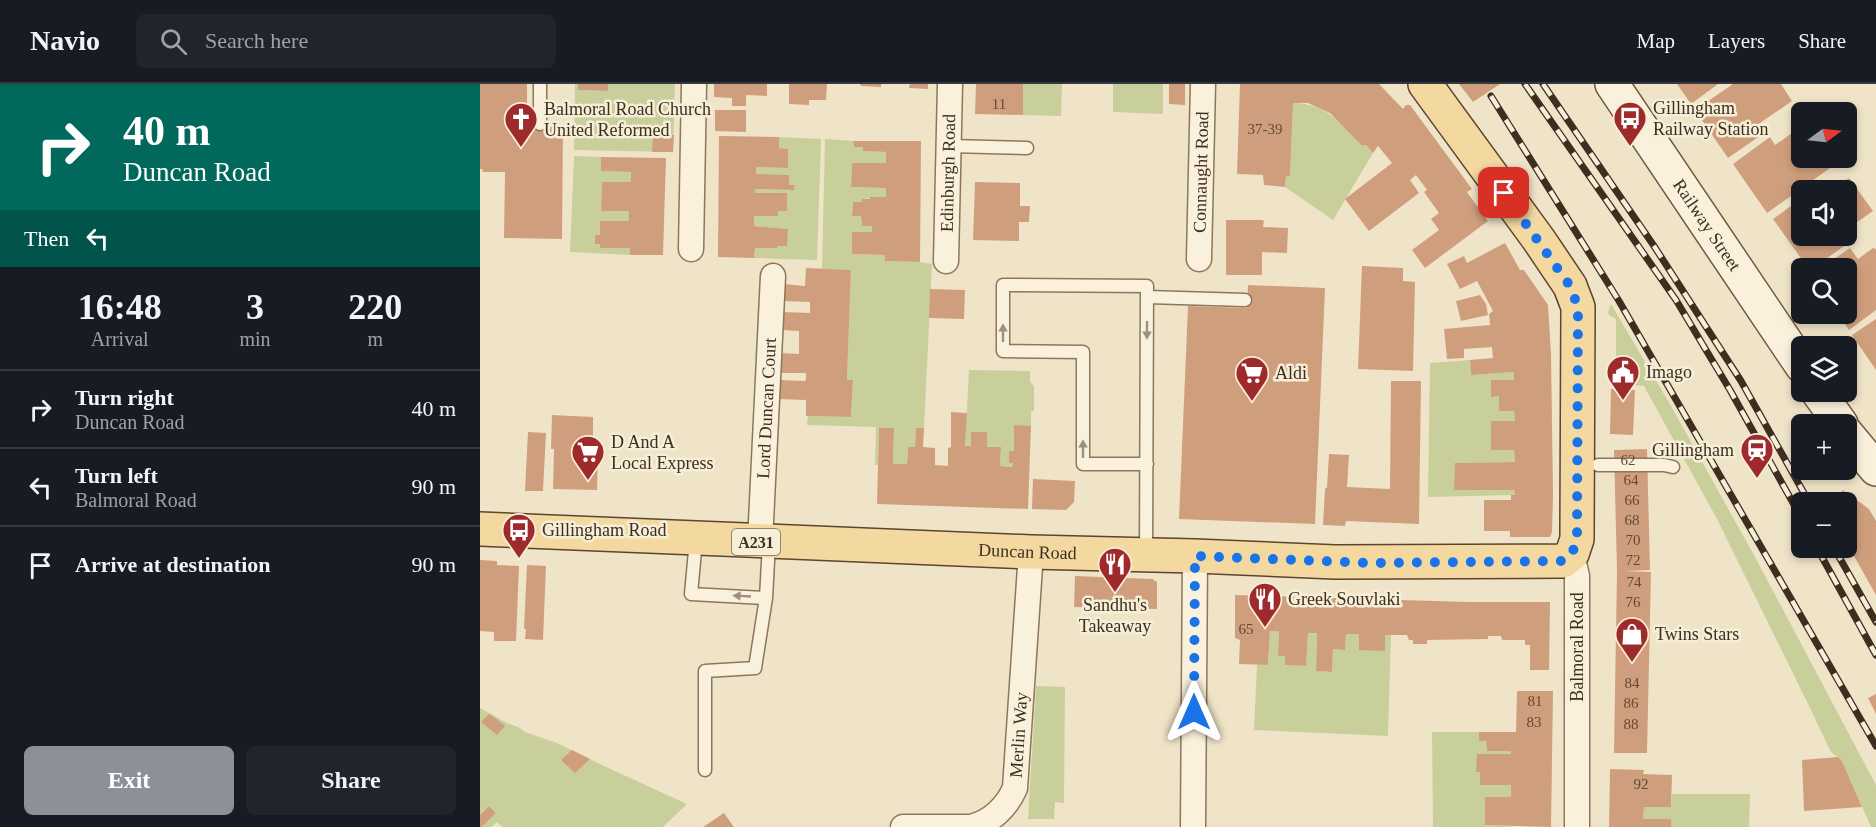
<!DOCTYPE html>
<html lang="en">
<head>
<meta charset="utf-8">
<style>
	:root { --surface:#171b24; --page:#20242c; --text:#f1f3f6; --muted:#9ea1a6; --line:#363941; --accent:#8c9099 }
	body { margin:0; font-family:"Times New Roman",serif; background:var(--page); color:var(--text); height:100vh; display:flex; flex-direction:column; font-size:22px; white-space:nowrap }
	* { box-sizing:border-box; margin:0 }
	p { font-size:20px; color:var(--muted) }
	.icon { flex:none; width:33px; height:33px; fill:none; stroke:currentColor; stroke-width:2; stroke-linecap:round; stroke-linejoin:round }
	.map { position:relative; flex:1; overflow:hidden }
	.details { display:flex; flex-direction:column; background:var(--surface); width:480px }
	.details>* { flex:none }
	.hud { background:#00695c; color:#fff; overflow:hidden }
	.needle { width:39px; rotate:75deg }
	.controls { position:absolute; left:1311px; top:18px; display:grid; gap:12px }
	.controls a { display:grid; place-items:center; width:66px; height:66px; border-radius:9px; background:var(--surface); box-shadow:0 3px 9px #0003; font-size:30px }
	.pin { position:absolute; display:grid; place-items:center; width:51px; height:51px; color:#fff; margin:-26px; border-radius:12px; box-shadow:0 3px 9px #0006 }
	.me { position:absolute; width:66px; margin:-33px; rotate:0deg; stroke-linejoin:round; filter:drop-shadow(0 0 4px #0008) }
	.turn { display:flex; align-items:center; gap:21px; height:126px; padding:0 24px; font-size:27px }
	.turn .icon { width:78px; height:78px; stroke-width:2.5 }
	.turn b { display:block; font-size:42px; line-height:51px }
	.then { display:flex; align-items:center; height:57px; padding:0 24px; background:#0003; gap:12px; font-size:22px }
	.eta { display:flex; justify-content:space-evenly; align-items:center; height:102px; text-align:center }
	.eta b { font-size:36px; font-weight:800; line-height:42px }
	.button { display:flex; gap:12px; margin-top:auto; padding:12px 24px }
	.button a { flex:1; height:69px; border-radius:9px; background:var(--accent); color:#fff; font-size:24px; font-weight:800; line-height:69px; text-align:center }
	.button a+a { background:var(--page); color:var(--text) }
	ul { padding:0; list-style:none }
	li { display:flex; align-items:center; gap:18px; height:78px; padding:0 24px; border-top:2px solid var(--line) }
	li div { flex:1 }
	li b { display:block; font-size:22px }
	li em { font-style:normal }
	header { display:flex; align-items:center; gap:36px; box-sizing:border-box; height:84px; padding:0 30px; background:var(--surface); border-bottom:2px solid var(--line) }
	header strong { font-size:28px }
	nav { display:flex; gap:33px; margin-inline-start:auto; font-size:21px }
	.search { width:420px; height:54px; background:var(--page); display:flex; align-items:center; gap:15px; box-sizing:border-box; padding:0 21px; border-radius:9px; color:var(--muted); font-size:22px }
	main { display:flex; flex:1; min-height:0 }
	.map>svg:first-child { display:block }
	.green { fill:#c9cf9b }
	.building { fill:#cf9f7d }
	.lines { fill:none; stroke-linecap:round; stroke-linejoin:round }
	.lane-casing { stroke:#8d765c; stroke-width:15 }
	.street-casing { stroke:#8d765c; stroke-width:27 }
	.secondary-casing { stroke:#6f573f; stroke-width:36 }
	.primary-casing { stroke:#5b4430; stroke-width:36 }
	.lane { stroke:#faf1dc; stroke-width:12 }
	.street { stroke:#faf1dc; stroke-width:24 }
	.secondary { stroke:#faf1dc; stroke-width:33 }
	.primary { stroke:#f3d9a0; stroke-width:33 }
	.rail-casing { stroke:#3d2e20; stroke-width:7 }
	.rail { stroke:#f7eed8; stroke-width:4.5; stroke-dasharray:14; stroke-linecap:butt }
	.oneway { fill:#9c907e }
	.route { stroke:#1a73e8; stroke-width:10; stroke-dasharray:0 18 }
	.labels { text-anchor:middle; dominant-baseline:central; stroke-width:5; stroke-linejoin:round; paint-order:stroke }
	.number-label { font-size:15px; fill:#624a37 }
	.shield { fill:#f7eed8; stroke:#756857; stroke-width:1.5 }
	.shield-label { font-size:16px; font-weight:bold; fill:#3d2e20 }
	.poi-label { font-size:18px; fill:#3d2e20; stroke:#f7eed8; text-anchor:start }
	.street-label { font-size:18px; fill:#3d2e20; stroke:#f7eed8 }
</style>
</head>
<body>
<header>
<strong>Navio</strong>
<div class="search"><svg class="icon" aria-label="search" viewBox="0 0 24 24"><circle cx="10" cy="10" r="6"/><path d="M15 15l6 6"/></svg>Search here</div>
<nav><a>Map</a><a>Layers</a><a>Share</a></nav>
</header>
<main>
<section class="details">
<div class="hud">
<div class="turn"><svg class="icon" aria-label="right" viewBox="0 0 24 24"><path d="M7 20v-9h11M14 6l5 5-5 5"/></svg><div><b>40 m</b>Duncan Road</div></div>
<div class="then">Then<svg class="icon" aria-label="left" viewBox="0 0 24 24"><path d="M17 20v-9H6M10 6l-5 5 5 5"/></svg></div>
</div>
<div class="eta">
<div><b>16:48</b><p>Arrival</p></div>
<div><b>3</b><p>min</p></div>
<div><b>220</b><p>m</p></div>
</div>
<ul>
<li><svg class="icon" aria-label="right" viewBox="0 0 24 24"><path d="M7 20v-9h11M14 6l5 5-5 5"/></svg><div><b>Turn right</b><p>Duncan Road</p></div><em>40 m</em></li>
<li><svg class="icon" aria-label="left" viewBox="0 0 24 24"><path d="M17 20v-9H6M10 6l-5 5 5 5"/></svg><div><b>Turn left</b><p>Balmoral Road</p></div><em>90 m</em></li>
<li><svg class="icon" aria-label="arrive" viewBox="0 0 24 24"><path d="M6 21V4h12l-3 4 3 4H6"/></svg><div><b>Arrive at destination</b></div><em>90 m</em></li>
</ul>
<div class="button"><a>Exit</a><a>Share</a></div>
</section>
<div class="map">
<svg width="1396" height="743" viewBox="0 0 1396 743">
	<rect width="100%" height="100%" fill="#f0e4c8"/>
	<path class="green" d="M 95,0 L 98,0 L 99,6 L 127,7 L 128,0 L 195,0 L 193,68 L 94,66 Z
		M 543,0 L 582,0 L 581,32 L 543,31 Z
		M 633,0 L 683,0 L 683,30 L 633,28 Z
		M 813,19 C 848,20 857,37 881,61 L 886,61 L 893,69 L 853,136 L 805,103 L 806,92 L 810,92 Z
		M 299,53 L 341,55 L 337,176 L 274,174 L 275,164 L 297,164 L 298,162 L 307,162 L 307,145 L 274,142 L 274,132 L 298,132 L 298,127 L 306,127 L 307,110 L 275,109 L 275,105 L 314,106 L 315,101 L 309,101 L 276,90 L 276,83 L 308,84 L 308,65 L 299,64 Z
		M 345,55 L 373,57 L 374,63 L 383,63 L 383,67 L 406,68 L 406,79 L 372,79 L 371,103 L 406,104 L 406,113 L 382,115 L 382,118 L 373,118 L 372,132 L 381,132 L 382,142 L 392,142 L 392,148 L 372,148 L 372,170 L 405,171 L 406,177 L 440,178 L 452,180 L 444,344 L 436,344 L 435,363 L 428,363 L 427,380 L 413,380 L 414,345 L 399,344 L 398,381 L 395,381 L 396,343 L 327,341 L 328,332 L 371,333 L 373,297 L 367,296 L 371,186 L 342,185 Z
		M 94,72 L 121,73 L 122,87 L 151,88 L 151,98 L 122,98 L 121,126 L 149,127 L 149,137 L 120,137 L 120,151 L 115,160 L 120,160 L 121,164 L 150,164 L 150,171 L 90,168 Z
		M 1131,220 L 1191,322 L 1275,473 L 1396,701 L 1396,743 L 1391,743 L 1362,677 L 1351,668 L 1347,660 L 1331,626 L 1237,435 L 1164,302 L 1136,300 L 1136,235 L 1129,231 L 1128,228 Z
		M 990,276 L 991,291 L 1034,288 L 1034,296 L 1011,312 L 1019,312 L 1019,327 L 1034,327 L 1035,337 L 1011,337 L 1011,366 L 1034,366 L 1035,378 L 975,379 L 975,406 L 1034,406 L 1035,411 L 948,413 L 950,279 Z
		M 489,286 L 550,287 L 550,297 L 554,303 L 554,327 L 551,327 L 551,342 L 534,342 L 534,367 L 529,367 L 529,379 L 533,379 L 532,383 L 520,382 L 521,363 L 507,363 L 491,348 L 491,362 L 485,362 Z
		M 790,547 L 799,547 L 798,572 L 805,572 L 805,581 L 826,582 L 828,549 L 837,549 L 836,587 L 852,588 L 853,565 L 865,566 L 866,550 L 879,550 L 905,566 L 905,551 L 911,551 L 908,652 L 774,646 L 777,581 L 788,581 Z
		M 556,602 L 585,603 L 584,719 L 575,718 L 574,735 L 548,735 Z
		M 0,624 L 27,639 L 38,643 L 45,648 L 77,659 L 124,682 L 207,720 L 183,743 L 22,743 L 17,738 L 12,743 L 2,743 L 16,729 L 9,722 L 0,731 Z
		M 952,648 L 999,648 L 999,657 L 1006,657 L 1007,667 L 1031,667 L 1031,670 L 1000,688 L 1000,701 L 1031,701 L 1031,713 L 1005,713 L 1005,741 L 1031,742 L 1031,743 L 953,743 Z
		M 1192,710 L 1270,710 L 1269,743 L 1191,743 L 1191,735 L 1163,735 L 1164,723 L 1191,723 Z"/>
	<path class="building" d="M 0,0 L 47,0 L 47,26 L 53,26 L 53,43 L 83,43 L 82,155 L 24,154 L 25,88 L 3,88 L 2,85 L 0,85 Z
		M 98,0 L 128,0 L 128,7 L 98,6 Z
		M 234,0 L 287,0 L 287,12 L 266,11 L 266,22 L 252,22 L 252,14 L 234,13 Z
		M 309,0 L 347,0 L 346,16 L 329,16 L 329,21 L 309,20 Z
		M 380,0 L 401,0 L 401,3 L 381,2 Z
		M 430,0 L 448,0 L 448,5 L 429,4 Z
		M 496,0 L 543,0 L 543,31 L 495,30 Z
		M 689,0 L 705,0 L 705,21 L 689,20 Z
		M 760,0 L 899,0 L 923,25 L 926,21 L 930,21 L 992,105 L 987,108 L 1008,137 L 945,184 L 932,166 L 959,146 L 951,135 L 959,129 L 944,108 L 947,106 L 936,91 L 930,96 L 939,109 L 889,147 L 865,115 L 912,79 L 898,62 L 893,69 L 886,61 L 881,61 L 850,29 L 828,19 L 813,19 L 810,92 L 806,92 L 805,103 L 784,101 L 783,91 L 757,90 Z
		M 979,0 L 1020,0 L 993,18 Z
		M 1197,0 L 1238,0 L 1211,20 Z
		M 1253,0 L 1301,0 L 1312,17 L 1280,39 L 1285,45 L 1284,49 L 1248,74 L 1215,26 Z
		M 235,26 L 266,26 L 266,48 L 235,47 Z
		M 1322,42 L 1322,74 L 1354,74 L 1357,79 L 1287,129 L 1253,80 L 1290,53 L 1295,61 Z
		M 173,51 L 194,51 L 193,68 L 172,68 Z
		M 239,52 L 299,53 L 299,64 L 308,65 L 308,84 L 276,83 L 276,90 L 309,91 L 309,101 L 315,101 L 314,106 L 275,105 L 275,109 L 307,109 L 307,127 L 298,127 L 298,132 L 274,132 L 274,142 L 308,145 L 307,162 L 298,162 L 297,164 L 275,164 L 274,174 L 238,173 Z
		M 373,57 L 441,57 L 440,178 L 405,177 L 405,171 L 372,170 L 372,148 L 392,148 L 392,142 L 382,142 L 381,132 L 372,132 L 373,118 L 382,118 L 382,115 L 390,115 L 390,113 L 406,113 L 406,104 L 371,103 L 372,79 L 406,79 L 406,68 L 383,67 L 383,63 L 374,63 Z
		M 121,73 L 186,74 L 183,171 L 150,171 L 150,164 L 120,164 L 120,160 L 115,160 L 115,151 L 120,151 L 120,137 L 149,137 L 149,127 L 121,127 L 122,98 L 151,98 L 151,88 L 121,87 Z
		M 1369,94 L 1393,127 L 1366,146 L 1366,106 L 1351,106 Z
		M 495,98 L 540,99 L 540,122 L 550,122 L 549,138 L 539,138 L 539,157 L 493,156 Z
		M 1322,114 L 1322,152 L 1361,152 L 1367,160 L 1333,184 L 1328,184 L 1293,135 Z
		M 746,136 L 782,136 L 784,137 L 783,143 L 808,144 L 807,169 L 782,168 L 782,191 L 746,191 Z
		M 1025,159 L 1040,186 L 1044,186 L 1068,221 L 1071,270 L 1073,411 L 1072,448 L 1070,453 L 1030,453 L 1030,447 L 1004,447 L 1004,416 L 1031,416 L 1031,411 L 1035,411 L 1034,406 L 974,406 L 975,379 L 1035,378 L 1034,366 L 1011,366 L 1011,337 L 1035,337 L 1034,327 L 1019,327 L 1019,312 L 1011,313 L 1011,296 L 1034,296 L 1034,288 L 991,291 L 990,276 L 1013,274 L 1012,263 L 984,265 L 984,274 L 967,275 L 964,245 L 1010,241 L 1009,230 L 1013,227 L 997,197 L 980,205 L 967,180 L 984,172 L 987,179 Z
		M 1370,164 L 1378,175 L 1393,164 L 1396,165 L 1396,226 L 1369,246 L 1358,230 L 1366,230 L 1366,184 L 1341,184 Z
		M 882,182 L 923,184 L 923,197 L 935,198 L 933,287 L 878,285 Z
		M 326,184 L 371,186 L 367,296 L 373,296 L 371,333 L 326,332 L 326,316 L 298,315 L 299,296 L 325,297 L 326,295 L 326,289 L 299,289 L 300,269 L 319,270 L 319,247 L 302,246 L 303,228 L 330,229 L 330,218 L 302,217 L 303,200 L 325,202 Z
		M 768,201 L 845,204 L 835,440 L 699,435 L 708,222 L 767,224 Z
		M 450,205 L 485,206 L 484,235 L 449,234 Z
		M 1000,211 L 1006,220 L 1008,231 L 981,237 L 976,217 Z
		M 1396,235 L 1396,286 L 1372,251 Z
		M 911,297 L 941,297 L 939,440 L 866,437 L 865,442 L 843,441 L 845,405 L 847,403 L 849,370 L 869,371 L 867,403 L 910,405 Z
		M 1131,305 L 1155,306 L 1153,351 L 1130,350 Z
		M 471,328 L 487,329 L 485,362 L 491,362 L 491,348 L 507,348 L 507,363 L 521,363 L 520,382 L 532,383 L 533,379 L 529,379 L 529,367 L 534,367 L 534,341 L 551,342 L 548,425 L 397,420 L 399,344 L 414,344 L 413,380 L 427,380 L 428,363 L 435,363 L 436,344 L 444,344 L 443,363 L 455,364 L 455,381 L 468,382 L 468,364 L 471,363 Z
		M 72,331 L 113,333 L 113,368 L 118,368 L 117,406 L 73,405 L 74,365 L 71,365 Z
		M 48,348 L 66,349 L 63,407 L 45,407 Z
		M 1167,365 L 1170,486 L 1144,487 L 1171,488 L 1167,669 L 1134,669 L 1137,487 L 1134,366 Z
		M 553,395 L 595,397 L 594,418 L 586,426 L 552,425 Z
		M 1363,406 L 1389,425 L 1396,437 L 1396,511 L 1366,458 L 1366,418 L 1354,418 Z
		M 0,476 L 17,477 L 17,481 L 39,482 L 36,557 L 14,557 L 14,548 L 0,547 Z
		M 47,481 L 66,482 L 63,556 L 45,555 L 46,545 L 44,545 Z
		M 595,492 L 672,495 L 677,498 L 677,525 L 594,523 Z
		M 755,511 L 988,518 L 1070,518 L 1069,586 L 1050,586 L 1050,561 L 1045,561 L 1045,556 L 1022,556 L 1021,552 L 1008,552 L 1008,555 L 947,556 L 947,560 L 933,560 L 933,556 L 929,556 L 927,551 L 905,551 L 905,567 L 879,566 L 879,550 L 866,550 L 865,566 L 853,565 L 852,588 L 836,587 L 837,549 L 828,549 L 826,582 L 805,581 L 805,572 L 798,572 L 799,547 L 790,547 L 788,581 L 759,580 L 760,556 L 755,554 Z
		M 1037,607 L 1073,607 L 1071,743 L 1005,741 L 1005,713 L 1031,713 L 1031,701 L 1000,701 L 1000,688 L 996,688 L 997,670 L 1031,670 L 1031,667 L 1007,667 L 1006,657 L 999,657 L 999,648 L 1036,648 Z
		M 1396,610 L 1396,630 L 1388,614 Z
		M 9,630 L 14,633 L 25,642 L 17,651 L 1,638 Z
		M 92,666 L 110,675 L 95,689 L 81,676 Z
		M 1358,673 L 1362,677 L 1382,723 L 1324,727 L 1322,676 Z
		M 1130,685 L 1164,686 L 1163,690 L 1192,691 L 1191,723 L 1164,723 L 1163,735 L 1191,735 L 1191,743 L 1129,743 Z
		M 9,722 L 16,729 L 2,743 L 0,743 L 0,731 Z
		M 244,729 L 254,743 L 223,743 Z"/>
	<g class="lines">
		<defs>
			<path id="lane" d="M 60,40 L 60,0
				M 469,62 L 547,64
				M 668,213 L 765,216
				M 1118,381 L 1184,381 L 1193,383
				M 216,456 L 211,510 L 286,514 L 289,459
				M 666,469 L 667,202 L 523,201 L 523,267 L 603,268 L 603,380 L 667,380
				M 225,686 L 225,587 L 275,584 L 286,514"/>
			<g id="street">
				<path d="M 211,165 L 214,0"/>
				<path id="s1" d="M 719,175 L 723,0"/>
				<path id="s2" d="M 466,177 L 470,0"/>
				<path id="s3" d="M 280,458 L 293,192"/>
				<path d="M 1092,470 L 1097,492 L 1097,743"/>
				<path id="s4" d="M 423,743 L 491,743 C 511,738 527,723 535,704 L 551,468"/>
				<path d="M 713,743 L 715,472"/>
			</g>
			<g id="secondary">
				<path id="s5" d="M 1132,0 L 1322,282"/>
				<path d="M 1338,308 L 1361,340"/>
				<path d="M 1366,349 L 1396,385"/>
			</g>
			<g id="primary">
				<path id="s6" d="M 0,445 L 551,468 L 715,472 L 855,478 L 1083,477 L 1092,470 L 1097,455 L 1098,223 L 1090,202 L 1059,156 L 945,0"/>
			</g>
		</defs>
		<use href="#lane" class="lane-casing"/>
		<use href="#street" class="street-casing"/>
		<use href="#secondary" class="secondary-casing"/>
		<use href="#primary" class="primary-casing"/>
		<use href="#lane" class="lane"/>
		<use href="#street" class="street"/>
		<use href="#secondary" class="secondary"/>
		<use href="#primary" class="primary"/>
		<defs>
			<path id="rail" d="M 1045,0 L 1196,216 L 1250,306 L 1322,435
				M 1063,0 L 1174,162 L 1261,297 L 1329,418
				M 1011,12 L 1139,217 L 1396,662
				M 1337,464 L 1396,571
				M 1354,464 L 1396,538"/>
		</defs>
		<use href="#rail" class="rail-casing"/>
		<use href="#rail" class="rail"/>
	</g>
	<defs><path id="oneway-solid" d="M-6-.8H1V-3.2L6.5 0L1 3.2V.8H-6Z" transform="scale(1.5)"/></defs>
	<g class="oneway">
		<use href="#oneway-solid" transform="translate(667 246) rotate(90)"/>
		<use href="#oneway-solid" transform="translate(523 249) rotate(-90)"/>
		<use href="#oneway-solid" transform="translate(603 365) rotate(-90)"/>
		<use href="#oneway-solid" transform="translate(262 512) rotate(-177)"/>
	</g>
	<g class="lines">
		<path class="route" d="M 714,628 L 715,472 L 891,479 L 1083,477 L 1092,470 L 1097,455 L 1098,223 L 1090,202 L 1024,109"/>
	</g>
	<defs>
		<symbol id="bus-pin" viewBox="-11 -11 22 30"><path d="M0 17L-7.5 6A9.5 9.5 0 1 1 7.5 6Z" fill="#9e2a2b" stroke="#f7eed8"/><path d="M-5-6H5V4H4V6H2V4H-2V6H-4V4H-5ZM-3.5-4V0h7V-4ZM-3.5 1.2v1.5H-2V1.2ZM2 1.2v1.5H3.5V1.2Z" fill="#fff"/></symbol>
		<symbol id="church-pin" viewBox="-11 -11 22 30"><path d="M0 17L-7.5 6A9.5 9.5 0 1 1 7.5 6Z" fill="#9e2a2b" stroke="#f7eed8"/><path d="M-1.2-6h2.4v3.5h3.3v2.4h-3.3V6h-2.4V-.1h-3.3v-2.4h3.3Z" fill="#fff"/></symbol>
		<symbol id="civic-pin" viewBox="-11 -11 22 30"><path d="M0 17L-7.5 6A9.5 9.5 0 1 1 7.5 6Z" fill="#9e2a2b" stroke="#f7eed8"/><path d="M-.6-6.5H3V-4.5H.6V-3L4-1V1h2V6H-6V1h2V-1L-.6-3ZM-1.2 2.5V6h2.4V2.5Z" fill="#fff"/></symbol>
		<symbol id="supermarket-pin" viewBox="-11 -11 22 30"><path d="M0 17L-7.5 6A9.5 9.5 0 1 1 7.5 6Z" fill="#9e2a2b" stroke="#f7eed8"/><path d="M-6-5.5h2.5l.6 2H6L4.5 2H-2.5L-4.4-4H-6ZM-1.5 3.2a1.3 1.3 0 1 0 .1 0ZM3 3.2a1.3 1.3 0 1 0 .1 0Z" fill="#fff"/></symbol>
		<symbol id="station-pin" viewBox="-11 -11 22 30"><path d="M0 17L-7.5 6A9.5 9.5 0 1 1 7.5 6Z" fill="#9e2a2b" stroke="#f7eed8"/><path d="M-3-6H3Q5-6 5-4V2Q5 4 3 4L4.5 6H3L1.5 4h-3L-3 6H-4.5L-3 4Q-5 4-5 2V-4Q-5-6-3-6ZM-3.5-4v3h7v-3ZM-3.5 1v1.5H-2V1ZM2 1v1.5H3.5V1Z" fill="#fff"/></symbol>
		<symbol id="restaurant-pin" viewBox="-11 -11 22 30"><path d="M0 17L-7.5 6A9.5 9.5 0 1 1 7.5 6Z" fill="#9e2a2b" stroke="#f7eed8"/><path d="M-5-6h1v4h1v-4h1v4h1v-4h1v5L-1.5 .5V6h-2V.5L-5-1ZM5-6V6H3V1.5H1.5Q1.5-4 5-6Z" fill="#fff"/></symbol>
		<symbol id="shop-pin" viewBox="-11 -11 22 30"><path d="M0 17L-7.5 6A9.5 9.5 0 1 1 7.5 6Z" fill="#9e2a2b" stroke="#f7eed8"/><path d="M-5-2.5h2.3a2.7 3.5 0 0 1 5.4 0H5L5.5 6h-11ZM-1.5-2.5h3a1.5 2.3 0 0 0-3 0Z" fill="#fff"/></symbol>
	</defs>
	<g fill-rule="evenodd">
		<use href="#bus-pin" x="1131" y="15" width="38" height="52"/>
		<use href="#church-pin" x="22" y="16" width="38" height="52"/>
		<use href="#civic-pin" x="1124" y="269" width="38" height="52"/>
		<use href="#supermarket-pin" x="753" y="270" width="38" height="52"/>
		<use href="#station-pin" x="1258" y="347" width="38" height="52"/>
		<use href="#supermarket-pin" x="89" y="349" width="38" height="52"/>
		<use href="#bus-pin" x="20" y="427" width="38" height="52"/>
		<use href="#restaurant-pin" x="616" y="461" width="38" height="52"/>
		<use href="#restaurant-pin" x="766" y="496" width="38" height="52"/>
		<use href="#shop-pin" x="1133" y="531" width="38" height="52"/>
	</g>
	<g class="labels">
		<g class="number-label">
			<text x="519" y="20">11</text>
			<text x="785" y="45">37-39</text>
			<text x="1148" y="376">62</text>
			<text x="1151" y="396">64</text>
			<text x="1152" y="416">66</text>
			<text x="1152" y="436">68</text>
			<text x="1153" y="456">70</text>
			<text x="1153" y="476">72</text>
			<text x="1154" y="498">74</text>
			<text x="1153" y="518">76</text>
			<text x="766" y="545">65</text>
			<text x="1152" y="599">84</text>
			<text x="1055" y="617">81</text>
			<text x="1151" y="619">86</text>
			<text x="1054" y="638">83</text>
			<text x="1151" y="640">88</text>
			<text x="1161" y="700">92</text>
		</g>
		<rect class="shield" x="252" y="445" width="48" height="26" rx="4.5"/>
		<g class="shield-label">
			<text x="276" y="458">A231</text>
		</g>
		<g class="poi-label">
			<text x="1173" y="24">Gillingham<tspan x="1173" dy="21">Railway Station</tspan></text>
			<text x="64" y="25">Balmoral Road Church<tspan x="64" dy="21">United Reformed</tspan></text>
			<text x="1166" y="288">Imago</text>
			<text x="795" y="289">Aldi</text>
			<text x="131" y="358">D And A<tspan x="131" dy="21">Local Express</tspan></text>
			<text x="1254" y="366" text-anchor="end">Gillingham</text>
			<text x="62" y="446">Gillingham Road</text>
			<text x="808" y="515">Greek Souvlaki</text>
			<text x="635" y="521" text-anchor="middle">Sandhu's<tspan x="635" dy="21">Takeaway</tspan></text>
			<text x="1175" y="550">Twins Stars</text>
		</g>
		<g class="street-label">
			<text stroke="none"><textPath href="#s2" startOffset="88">Edinburgh Road</textPath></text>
			<text stroke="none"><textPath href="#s1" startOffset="87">Connaught Road</textPath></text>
			<text stroke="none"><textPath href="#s5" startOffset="170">Railway Street</textPath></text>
			<text stroke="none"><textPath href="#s3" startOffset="134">Lord Duncan Court</textPath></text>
			<text stroke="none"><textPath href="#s6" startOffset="548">Duncan Road</textPath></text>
			<text transform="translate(1097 563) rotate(-90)">Balmoral Road</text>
			<text stroke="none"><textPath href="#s4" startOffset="182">Merlin Way</textPath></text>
		</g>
	</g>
</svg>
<div class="controls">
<a><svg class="needle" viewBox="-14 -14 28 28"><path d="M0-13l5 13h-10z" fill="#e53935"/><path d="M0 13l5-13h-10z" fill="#9ea1a6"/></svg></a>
<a><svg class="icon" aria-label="sound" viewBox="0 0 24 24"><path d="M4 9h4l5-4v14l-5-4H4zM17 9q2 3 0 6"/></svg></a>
<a><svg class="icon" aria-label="search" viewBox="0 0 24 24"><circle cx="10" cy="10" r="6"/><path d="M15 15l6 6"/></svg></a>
<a><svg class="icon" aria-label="layers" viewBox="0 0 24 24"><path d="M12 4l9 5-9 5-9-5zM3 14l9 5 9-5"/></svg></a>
<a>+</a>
<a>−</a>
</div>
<div class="pin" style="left:1024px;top:109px;background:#d93025"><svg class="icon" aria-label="arrive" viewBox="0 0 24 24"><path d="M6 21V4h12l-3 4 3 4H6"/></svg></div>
<svg class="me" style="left:714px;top:628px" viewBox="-20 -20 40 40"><path d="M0-17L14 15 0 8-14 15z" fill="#1a73e8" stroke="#fff" stroke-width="4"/></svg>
</div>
</main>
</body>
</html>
